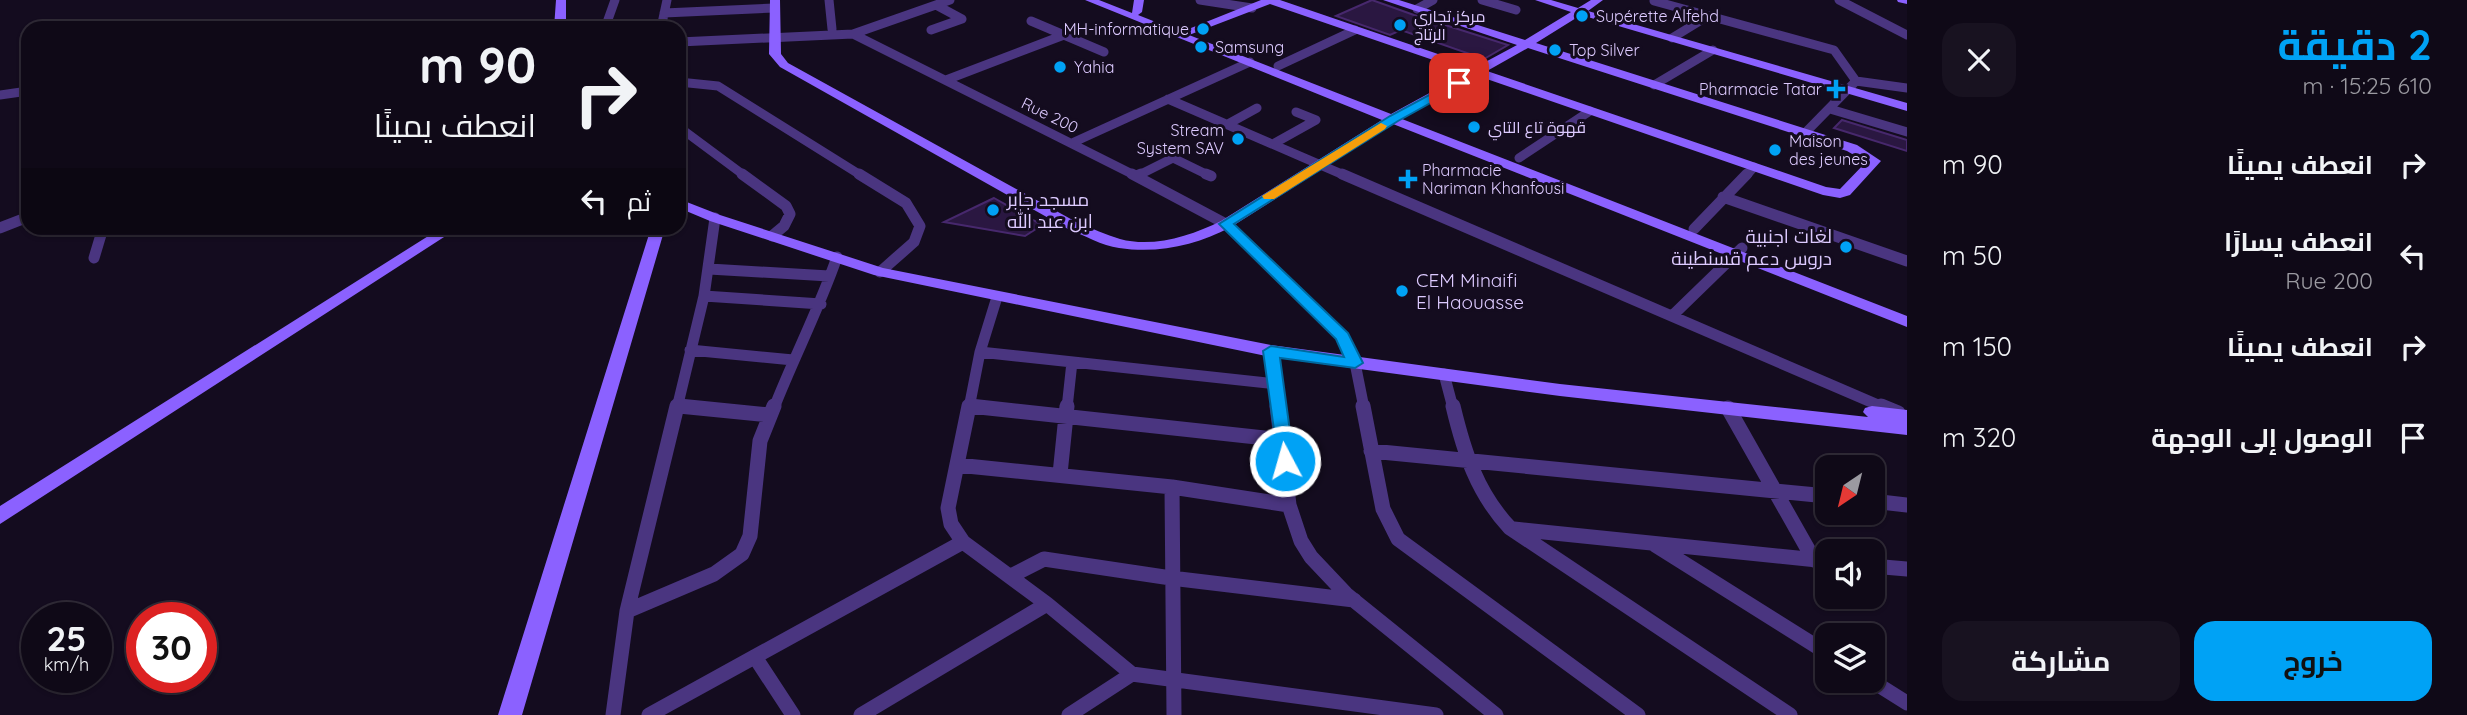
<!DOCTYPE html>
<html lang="ar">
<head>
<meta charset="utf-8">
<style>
	:root { --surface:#0f0917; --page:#181220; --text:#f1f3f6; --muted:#9b9aa1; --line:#2f2a36; --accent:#00a2f5 }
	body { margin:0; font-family:Quicksand,Cairo,sans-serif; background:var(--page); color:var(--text); direction:rtl; height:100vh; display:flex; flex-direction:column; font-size:26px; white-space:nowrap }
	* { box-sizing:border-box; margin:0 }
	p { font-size:23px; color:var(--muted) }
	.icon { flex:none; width:38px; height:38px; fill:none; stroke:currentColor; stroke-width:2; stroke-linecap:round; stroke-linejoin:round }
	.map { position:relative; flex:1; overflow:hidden; direction:ltr }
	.details { display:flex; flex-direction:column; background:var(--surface); width:560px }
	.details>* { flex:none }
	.hud { position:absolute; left:21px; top:21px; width:665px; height:214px; border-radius:21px; box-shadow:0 2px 5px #0004,0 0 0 2px var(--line); direction:rtl; background:#0f0917; color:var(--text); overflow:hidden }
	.needle { width:46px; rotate:215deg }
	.fabs { position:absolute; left:1815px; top:455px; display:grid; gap:14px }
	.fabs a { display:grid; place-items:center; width:70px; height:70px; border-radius:14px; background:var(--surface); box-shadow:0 2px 5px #0004,0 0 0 2px var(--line); font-size:35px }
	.speed { position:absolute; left:21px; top:602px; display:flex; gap:14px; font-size:35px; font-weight:700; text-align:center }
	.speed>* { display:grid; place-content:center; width:91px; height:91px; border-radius:50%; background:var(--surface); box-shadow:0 2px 5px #0004,0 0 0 2px var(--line); line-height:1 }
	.speed small { font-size:18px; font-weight:400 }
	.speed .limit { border:10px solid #d22; background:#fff; color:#111 }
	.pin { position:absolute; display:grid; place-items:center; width:60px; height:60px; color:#fff; margin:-30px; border-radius:14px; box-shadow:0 4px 10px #0006 }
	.me { position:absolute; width:77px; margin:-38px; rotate:354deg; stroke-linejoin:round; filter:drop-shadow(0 0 5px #0008) }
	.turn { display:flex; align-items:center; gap:24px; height:147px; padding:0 35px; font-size:32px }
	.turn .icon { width:91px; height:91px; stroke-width:2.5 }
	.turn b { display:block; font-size:49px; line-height:60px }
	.then { display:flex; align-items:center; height:66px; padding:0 35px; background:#0003; gap:14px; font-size:26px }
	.round { display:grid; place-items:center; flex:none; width:74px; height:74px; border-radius:21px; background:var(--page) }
	.overview { display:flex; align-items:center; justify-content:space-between; height:119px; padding:0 35px }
	h1 { font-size:42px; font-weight:700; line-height:52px; color:var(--accent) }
	.primary-button { display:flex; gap:14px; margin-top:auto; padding:14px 35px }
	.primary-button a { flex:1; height:80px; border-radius:21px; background:var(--accent); color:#111; font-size:28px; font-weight:700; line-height:80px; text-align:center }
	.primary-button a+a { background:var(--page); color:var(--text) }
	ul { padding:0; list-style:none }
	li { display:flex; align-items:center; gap:21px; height:91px; padding:0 35px }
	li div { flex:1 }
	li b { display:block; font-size:26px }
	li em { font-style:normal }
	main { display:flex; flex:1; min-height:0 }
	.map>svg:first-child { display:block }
	.building { fill:#2a1741; stroke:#47286d; stroke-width:2 }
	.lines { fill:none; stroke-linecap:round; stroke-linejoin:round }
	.street-far2 { stroke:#4a3580; stroke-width:9 }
	.street-far1 { stroke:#4a3580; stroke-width:11 }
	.street { stroke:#4a3580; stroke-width:15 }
	.secondary { fill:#8b61ff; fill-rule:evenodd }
	.route { fill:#00a2f5; stroke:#00699f; stroke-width:2 }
	.slow { fill:#f59e0b }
	.poi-dot { fill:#00a2f5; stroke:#140c1f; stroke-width:2.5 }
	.labels { text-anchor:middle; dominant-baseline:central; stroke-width:6; stroke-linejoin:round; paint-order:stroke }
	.far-poi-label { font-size:16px; fill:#ddcaff; stroke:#140c1f; text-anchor:start }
	.far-street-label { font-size:16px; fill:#ddcaff; stroke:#140c1f }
	.poi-label { font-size:19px; fill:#ddcaff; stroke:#140c1f; text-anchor:start }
</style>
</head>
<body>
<main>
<section class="details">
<div class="overview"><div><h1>2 دقيقة</h1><p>610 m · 15:25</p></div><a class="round"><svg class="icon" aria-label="close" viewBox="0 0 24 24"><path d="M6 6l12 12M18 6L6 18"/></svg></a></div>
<ul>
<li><svg class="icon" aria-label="right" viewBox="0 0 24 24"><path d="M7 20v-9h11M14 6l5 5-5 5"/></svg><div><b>انعطف يمينًا</b></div><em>90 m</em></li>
<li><svg class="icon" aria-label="left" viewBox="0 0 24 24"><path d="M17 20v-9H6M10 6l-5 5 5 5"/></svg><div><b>انعطف يسارًا</b><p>Rue 200</p></div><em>50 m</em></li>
<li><svg class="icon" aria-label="right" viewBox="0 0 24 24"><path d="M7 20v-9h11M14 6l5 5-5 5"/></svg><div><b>انعطف يمينًا</b></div><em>150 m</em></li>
<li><svg class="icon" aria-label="arrive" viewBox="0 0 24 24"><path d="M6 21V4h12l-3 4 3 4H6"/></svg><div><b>الوصول إلى الوجهة</b></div><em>320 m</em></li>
</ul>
<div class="primary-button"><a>خروج</a><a>مشاركة</a></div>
</section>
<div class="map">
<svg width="1907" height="715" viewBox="0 0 1907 715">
	<rect width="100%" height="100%" fill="#140c1f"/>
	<path class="building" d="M 1372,0 L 1414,15 L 1508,45 L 1484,59 L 1401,30 L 1390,35 L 1336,16 Z
		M 1842,120 L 1907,140 L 1907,151 L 1834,128 Z
		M 994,198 L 1042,225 L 1025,236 L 944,222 Z"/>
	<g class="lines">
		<path class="street-far2" d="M 829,0 L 832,29
			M 1200,0 L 1252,8
			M 1482,0 L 1516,10
			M 1839,0 L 1907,35
			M 1654,1 L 1834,50 L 1856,81 L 1805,133
			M 1417,9 L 1433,0
			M 664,13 L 774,8
			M 1031,21 L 1104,52
			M 605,28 L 615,0
			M 661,28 L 667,0
			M 931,30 L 962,19 L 936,5
			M 853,34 L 950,0
			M 1672,38 L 1708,16
			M 679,42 L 853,34 L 1136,176
			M 1278,66 L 1355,30
			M 946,80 L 1064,35
			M 1856,81 L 1907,88
			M 679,82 L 718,86 L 862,176
			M 1654,85 L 1713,50
			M 0,95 L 28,91
			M 1168,99 L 1346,176
			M 1830,109 L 1907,132
			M 1228,124 L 1257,108
			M 679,127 L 745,176
			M 1072,143 L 1250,62
			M 1273,144 L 1316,120 L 1296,112
			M 1519,158 L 1590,111
			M 1137,176 L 1173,158 L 1210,176
			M 1746,176 L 1754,167"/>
		<path class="street-far1" d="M 742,174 L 786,206 L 790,214 L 784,226 L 772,236
			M 859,174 L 906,203 L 920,226 L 914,242 L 880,272
			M 1132,174 L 1226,224 L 1343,337 L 1355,363 L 1364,408
			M 1206,174 L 1211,176
			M 1342,174 L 1885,408
			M 1136,176 L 1141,174
			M 1723,197 L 1907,261
			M 0,228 L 28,217
			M 1694,229 L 1747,174
			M 94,258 L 103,228
			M 709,269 L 829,276
			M 704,296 L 821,304
			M 1672,316 L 1742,248
			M 690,350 L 793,360
			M 1271,351 L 1278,408
			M 980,352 L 1277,384
			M 1444,374 L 1453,408
			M 679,406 L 695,408
			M 970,406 L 984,408
			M 677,408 L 704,296 L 715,218
			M 774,408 C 794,357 819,309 837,257
			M 969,408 L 980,352 L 997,297
			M 1067,408 L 1072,362"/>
		<path class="street" d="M 679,406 L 769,415
			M 969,406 L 948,508 L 951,524 L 963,542 L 1047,604 L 1132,674 L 1436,715
			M 970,406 L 1283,440
			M 1277,406 L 1289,505 L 1301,541 L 1311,557 L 1346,594 L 1496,715
			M 1363,406 L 1383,509 L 1398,539 L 1638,715
			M 1453,406 C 1464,452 1477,493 1510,528 L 1790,715
			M 1881,406 L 1898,413
			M 1728,408 L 1814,560
			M 1371,451 L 1827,496
			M 957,465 L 1172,487 L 1289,505
			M 1060,474 L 1067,406
			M 1172,487 L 1174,715
			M 1872,501 L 1907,505
			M 1514,529 L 1827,561
			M 1655,545 L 1827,653
			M 1872,566 L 1907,569
			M 1011,576 L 1044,559 L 1171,578 L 1354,600
			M 627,611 L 714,574 L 742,554 L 750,536 L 760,441 L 774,406
			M 755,657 L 793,715
			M 1872,681 L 1907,703
			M 613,715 L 627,611 L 677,406
			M 649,715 L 963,542
			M 861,715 L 1047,604
			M 1069,715 L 1132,674"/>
		<path class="secondary" d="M 556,0 L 566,0 L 566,28 L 554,28 Z
			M 770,0 L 780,0 L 781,54 L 788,63 L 1078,223 C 1092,228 1106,235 1120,239 C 1153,248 1191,236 1221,221 L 1382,120 L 1085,0 L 1099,0 L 1132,13 L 1134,0 L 1144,0 L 1142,12 L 1138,15 L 1186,34 L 1186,30 L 1261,0 L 1280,0 L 1476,67 L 1517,45 L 1383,0 L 1399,0 L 1525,40 L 1571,12 L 1535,0 L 1551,0 L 1578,8 L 1591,0 L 1603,0 L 1588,11 L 1907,103 L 1907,111 L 1581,15 L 1536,43 L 1857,145 L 1881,161 L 1850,195 L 1840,198 L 1823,195 L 1478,76 L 1402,119 L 1907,316 L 1907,327 L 1393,124 L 1231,227 C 1197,245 1159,254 1119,248 C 1102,246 1084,235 1068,229 L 780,67 L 769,54 ZM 1270,4 L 1468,72 L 1391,114 L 1189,35 ZM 1528,48 L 1847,151 L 1866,162 L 1840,189 L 1826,187 L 1487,71 Z
			M 1897,0 L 1907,0 L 1907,4 L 1898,2 Z
			M 679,199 L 720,215 L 883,268 L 1271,345 L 1560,384 L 1868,417 L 1863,412 L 1865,408 L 1872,406 L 1907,410 L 1907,435 L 1560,396 L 1271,357 L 874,275 L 710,221 L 679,208 Z
			M 441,228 L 458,228 L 0,524 L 0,506 Z
			M 651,228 L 665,228 L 522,715 L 498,715 Z"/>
	</g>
	<path class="route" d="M 1459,79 L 1464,83 L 1463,85 L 1398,121 L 1234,224 L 1348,333 L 1363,363 L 1355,368 L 1280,358 L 1294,461 L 1291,466 L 1279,466 L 1263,351 L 1271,346 L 1344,357 L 1336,339 L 1219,224 L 1390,116 Z"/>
	<path class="slow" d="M 1381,123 L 1387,126 L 1385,129 L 1274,199 L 1264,199 L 1262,196 Z"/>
	<g class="poi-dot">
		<circle cx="1582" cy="16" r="7"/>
		<circle cx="1400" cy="25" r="7"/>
		<circle cx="1203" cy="29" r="7"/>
		<circle cx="1201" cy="47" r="7"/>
		<circle cx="1555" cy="50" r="7"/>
		<circle cx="1060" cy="67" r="7"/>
		<path d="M1832.5 78.5h7v7h7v7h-7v7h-7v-7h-7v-7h7z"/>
		<circle cx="1474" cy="127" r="7"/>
		<circle cx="1238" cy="139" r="7"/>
		<circle cx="1775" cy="150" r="7"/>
		<path d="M1404.5 168.5h7v7h7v7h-7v7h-7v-7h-7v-7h7z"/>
		<circle cx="993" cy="210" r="7"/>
		<circle cx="1846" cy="247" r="7"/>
		<circle cx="1402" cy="291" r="7"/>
	</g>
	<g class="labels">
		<g class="far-poi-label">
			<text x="1414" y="16">مركز تجاري<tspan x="1414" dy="18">الرتاج</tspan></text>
			<text x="1596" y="16">Supérette Alfehd</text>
			<text x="1189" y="29" text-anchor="end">MH-informatique</text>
			<text x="1215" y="47">Samsung</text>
			<text x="1569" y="50">Top Silver</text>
			<text x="1074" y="67">Yahia</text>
			<text x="1822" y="89" text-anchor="end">Pharmacie Tatar</text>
			<text x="1488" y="127">قهوة تاع التاي</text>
			<text x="1224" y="130" text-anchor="end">Stream<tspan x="1224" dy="18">System SAV</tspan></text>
			<text x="1789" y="141">Maison<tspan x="1789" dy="18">des jeunes</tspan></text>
			<text x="1422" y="170">Pharmacie<tspan x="1422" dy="18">Nariman Khanfousi</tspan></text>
		</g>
		<g class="far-street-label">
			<text transform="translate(1050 115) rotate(26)">Rue 200</text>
		</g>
		<g class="poi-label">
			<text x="1007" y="199">مسجد جابر<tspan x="1007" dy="22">ابن عبد الله</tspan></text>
			<text x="1832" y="236" text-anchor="end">لغات اجنبية<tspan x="1832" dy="22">دروس دعم قسنطينة</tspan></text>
			<text x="1416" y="280">CEM Minaifi<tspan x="1416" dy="22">El Haouasse</tspan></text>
		</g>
	</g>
</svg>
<div class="fabs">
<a><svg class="needle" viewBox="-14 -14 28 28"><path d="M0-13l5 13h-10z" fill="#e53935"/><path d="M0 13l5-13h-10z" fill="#9b9aa1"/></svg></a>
<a><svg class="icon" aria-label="sound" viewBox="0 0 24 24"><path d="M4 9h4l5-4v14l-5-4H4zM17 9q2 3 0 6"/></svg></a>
<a><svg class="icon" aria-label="layers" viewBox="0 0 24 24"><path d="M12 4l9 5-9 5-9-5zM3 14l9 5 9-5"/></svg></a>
</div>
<div class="speed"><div>25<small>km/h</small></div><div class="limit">30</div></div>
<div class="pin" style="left:1459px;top:83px;background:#d93025"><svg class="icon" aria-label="arrive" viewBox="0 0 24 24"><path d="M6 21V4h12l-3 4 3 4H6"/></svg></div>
<svg class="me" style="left:1285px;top:461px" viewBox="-20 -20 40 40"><circle r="17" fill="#00a2f5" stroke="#fff" stroke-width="3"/><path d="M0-11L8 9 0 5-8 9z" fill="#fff"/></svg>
<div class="hud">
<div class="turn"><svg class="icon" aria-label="right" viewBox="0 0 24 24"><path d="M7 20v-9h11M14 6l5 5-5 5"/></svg><div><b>90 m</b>انعطف يمينًا</div></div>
<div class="then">ثم<svg class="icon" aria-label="left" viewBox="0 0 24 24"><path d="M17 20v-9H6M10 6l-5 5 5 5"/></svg></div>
</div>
</div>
</main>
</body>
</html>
